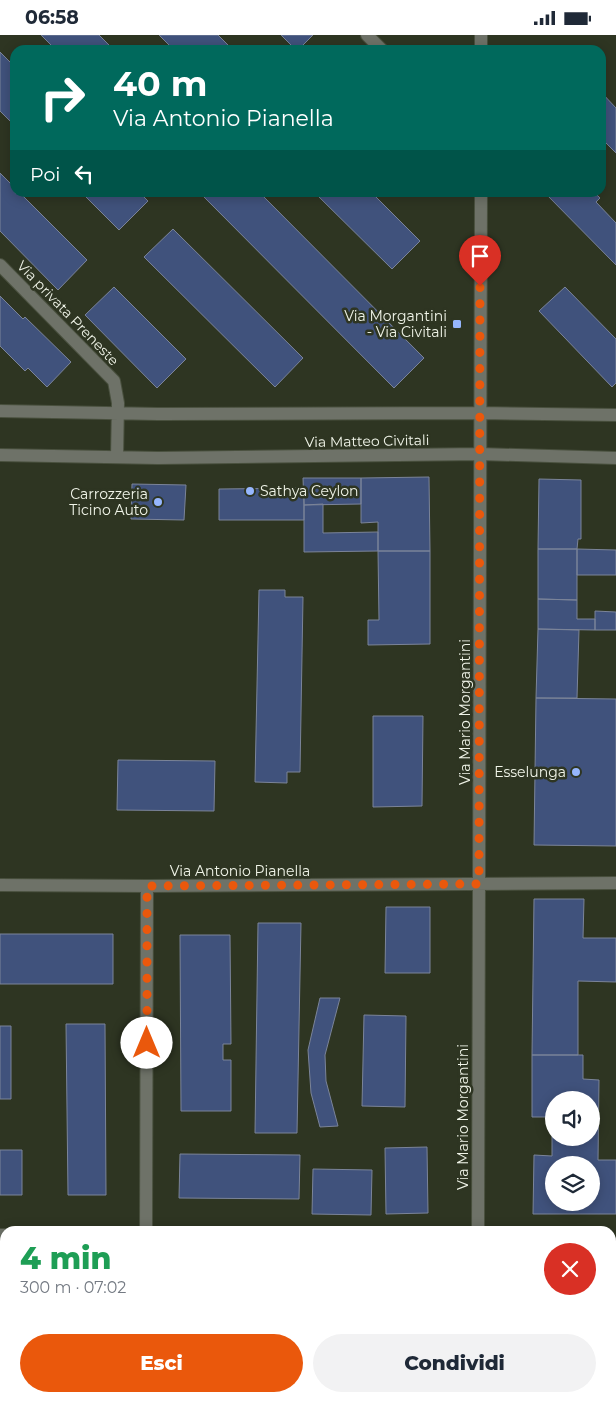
<!DOCTYPE html>
<html lang="it">
<head>
<meta charset="utf-8">
<style>
	:root { --surface:#fff; --page:#f2f2f3; --text:#1f2937; --muted:#747a83; --accent:#ea580c }
	body { margin:0; font-family:Montserrat,sans-serif; background:var(--page); color:var(--text); height:100vh; display:flex; flex-direction:column; font-size:19px; white-space:nowrap }
	* { box-sizing:border-box; margin:0 }
	p { font-size:16px; color:var(--muted) }
	.icon { flex:none; width:28px; height:28px; fill:none; stroke:currentColor; stroke-width:2; stroke-linecap:round; stroke-linejoin:round }
	.map { position:relative; flex:1; overflow:hidden }
	.drawer { position:absolute; left:0px; top:1191px; width:616px; height:176px; display:flex; flex-direction:column; background:var(--surface); border-radius:15px 15px 0 0; box-shadow:0 2px 12px #0003 }
	.drawer>* { flex:none }
	.top-card { position:absolute; left:10px; top:10px; width:596px; height:152px; border-radius:15px; box-shadow:0 2px 12px #0003; background:#00695c; color:#fff; overflow:hidden }
	.controls { position:absolute; left:545px; top:1056px; display:grid; gap:10px }
	.controls a { display:grid; place-items:center; width:55px; height:55px; border-radius:50%; background:var(--surface); box-shadow:0 2px 12px #0003; font-size:25px }
	.pin { position:absolute; display:grid; place-items:center; width:42px; height:42px; color:#fff; margin:-51px -21px; border-radius:50% 50% 50% 0; rotate:-45deg; box-shadow:0 0 5px #0007 }
	.pin .icon { rotate:45deg }
	.me { position:absolute; width:55px; margin:-28px; rotate:0deg; stroke-linejoin:round; filter:drop-shadow(0 0 4px #0008) }
	.turn { display:flex; align-items:center; gap:18px; height:105px; padding:0 20px; font-size:22px }
	.turn .icon { width:65px; height:65px; stroke-width:2.5 }
	.turn b { display:block; font-size:35px; line-height:42px }
	.then { display:flex; align-items:center; height:48px; padding:0 20px; background:#0003; gap:10px; font-size:19px }
	.round { display:grid; place-items:center; flex:none; width:52px; height:52px; border-radius:26px; background:var(--page) }
	.head { display:flex; align-items:center; justify-content:space-between; height:85px; padding:0 20px }
	h1 { font-size:30px; font-weight:800; line-height:38px; color:#1e9e55 }
	.cta { display:flex; gap:10px; margin-top:auto; padding:10px 20px }
	.cta a { flex:1; height:58px; border-radius:30px; background:var(--accent); color:#fff; font-size:20px; font-weight:800; line-height:58px; text-align:center }
	.cta a+a { background:var(--page); color:var(--text) }
	.status { display:flex; justify-content:space-between; align-items:center; height:35px; padding:0 25px; background:var(--surface); direction:ltr }
	.status svg { height:14px; fill:currentColor }
	.map>svg:first-child { display:block }
	.building { fill:#40527c; stroke:#7b8499; fill-rule:evenodd }
	.lines { fill:none; stroke-linecap:round; stroke-linejoin:round }
	.minor-casing { stroke:#49503e; stroke-width:14 }
	.minor { stroke:#6e7268; stroke-width:12 }
	.route { stroke:#ea580c; stroke-width:9; stroke-dasharray:0 16.2 }
	.poi-dot { fill:#96b6fd; stroke:#2e3522; stroke-width:2 }
	.labels { text-anchor:middle; dominant-baseline:central; stroke-width:5; stroke-linejoin:round; paint-order:stroke }
	.street-label { font-size:14px; fill:#f0f4e8; stroke:#2e3522 }
	.poi-label { font-size:14px; fill:#f0f4e8; stroke:#2e3522; text-anchor:end }
</style>
</head>
<body>
<div class="status"><b>06:58</b><svg viewBox="0 0 49 12"><path d="M0 12V9h3v3zM5 12V6h3v6zM10 12V3h3v9zM15 12V0h3v12zM26 1h20v11H26zM47 4h2v5h-2z"/></svg></div>
<div class="map">
<svg width="616" height="1367" viewBox="0 0 616 1367">
	<rect width="100%" height="100%" fill="#2e3522"/>
	<path class="building" d="M 41,0 L 99,0 L 114,15 L 56,15 Z
		M 159,0 L 218,0 L 233,15 L 174,15 Z
		M 281,0 L 313,0 L 298,15 L 296,15 Z
		M 0,17 L 15,32 L 15,91 L 0,76 Z
		M 601,57 L 616,73 L 616,118 L 601,103 Z
		M 0,138 L 15,153 L 15,158 L 20,158 L 87,225 L 58,255 L 0,196 Z
		M 82,158 L 140,158 L 148,166 L 119,195 Z
		M 208,158 L 260,158 L 424,323 L 394,353 L 204,162 Z
		M 315,158 L 372,158 L 420,206 L 392,234 Z
		M 545,158 L 595,158 L 600,163 L 596,167 L 616,188 L 616,230 Z
		M 173,194 L 303,323 L 275,352 L 144,222 Z
		M 114,252 L 186,324 L 157,353 L 85,280 Z
		M 565,252 L 616,304 L 616,348 L 612,352 L 539,276 Z
		M 0,261 L 23,284 L 25,282 L 71,327 L 47,352 L 28,333 L 25,336 L 0,311 Z
		M 429,442 L 430,516 L 378,516 L 378,487 L 361,488 L 361,443 Z
		M 303,443 L 361,443 L 361,469 L 304,470 Z
		M 539,444 L 581,445 L 581,504 L 578,504 L 577,514 L 538,514 Z
		M 132,449 L 186,450 L 184,485 L 131,484 Z
		M 304,453 L 304,485 L 219,485 L 219,454 Z
		M 323,469 L 323,498 L 378,497 L 378,516 L 304,517 L 304,470 Z
		M 538,514 L 577,514 L 577,565 L 538,564 Z
		M 577,514 L 616,515 L 616,540 L 577,540 Z
		M 378,516 L 430,516 L 430,609 L 368,610 L 368,585 L 379,585 Z
		M 259,555 L 285,555 L 285,562 L 303,562 L 300,737 L 287,737 L 287,748 L 255,747 Z
		M 538,564 L 577,565 L 577,584 L 595,584 L 595,595 L 538,594 Z
		M 595,576 L 616,577 L 616,595 L 595,595 Z
		M 538,594 L 579,595 L 577,663 L 536,663 Z
		M 536,663 L 616,664 L 616,811 L 534,810 Z
		M 373,681 L 423,681 L 422,771 L 373,772 Z
		M 118,725 L 215,726 L 214,776 L 117,775 Z
		M 534,864 L 584,864 L 583,903 L 616,903 L 616,947 L 578,946 L 578,1020 L 532,1020 Z
		M 386,872 L 430,872 L 430,938 L 385,938 Z
		M 258,888 L 301,888 L 297,1098 L 255,1098 Z
		M 0,899 L 113,899 L 113,949 L 0,949 Z
		M 180,900 L 230,900 L 231,1009 L 223,1009 L 223,1025 L 231,1025 L 231,1076 L 181,1076 Z
		M 320,963 L 340,963 L 325,1020 L 326,1046 L 338,1091 L 320,1092 L 311,1058 L 308,1015 Z
		M 364,980 L 406,981 L 405,1072 L 362,1071 Z
		M 66,989 L 105,989 L 106,1160 L 68,1160 Z
		M 0,991 L 11,991 L 11,1064 L 0,1064 Z
		M 532,1020 L 583,1020 L 583,1044 L 599,1045 L 598,1125 L 616,1125 L 616,1179 L 533,1179 L 534,1120 L 552,1121 L 552,1082 L 532,1082 ZM 554,1065 L 591,1065 L 591,1102 L 554,1102 ZM 554,1130 L 591,1130 L 591,1168 L 554,1168 Z
		M 427,1112 L 428,1178 L 386,1179 L 385,1113 Z
		M 0,1115 L 22,1115 L 22,1160 L 0,1160 Z
		M 180,1119 L 300,1120 L 299,1164 L 179,1163 Z
		M 313,1134 L 372,1135 L 371,1180 L 312,1179 Z
		M 0,1269 L 1,1269 L 1,1306 L 0,1306 Z
		M 1,1269 L 5,1269 L 5,1306 L 1,1306 Z
		M 611,1270 L 616,1270 L 616,1311 L 611,1311 Z
		M 45,1362 L 62,1362 L 62,1367 L 45,1367 Z
		M 62,1362 L 140,1362 L 140,1367 L 62,1367 Z
		M 140,1362 L 222,1362 L 222,1367 L 140,1367 Z
		M 222,1362 L 305,1362 L 305,1367 L 222,1367 Z
		M 382,1362 L 426,1362 L 426,1367 L 382,1367 Z
		M 531,1362 L 576,1362 L 575,1367 L 531,1367 Z"/>
	<g class="lines">
		<defs>
			<path id="minor" d="M 367,0 L 382,15
				M 481,15 L 481,0
				M 0,230 L 114,346 L 118,368 L 117,422
				M 0,376 L 158,379 L 480,378 L 616,380
				M 0,420 L 158,423 L 480,419 L 616,423
				M 0,850 L 147,851 L 616,848
				M 146,1196 L 147,851
				M 478,1196 L 481,158
				M 0,1200 L 5,1200
				M 611,1209 L 616,1209
				M 611,1246 L 616,1246
				M 0,1247 L 5,1247
				M 477,1367 L 477,1362"/>
		</defs>
		<use href="#minor" class="minor-casing"/>
		<use href="#minor" class="minor"/>
	</g>
	<g class="lines">
		<path class="route" d="M 147,1008 L 147,851 L 479,849 L 480,251"/>
	</g>
	<g class="poi-dot">
		<rect x="452" y="284" width="10" height="10" rx="2.5"/>
		<circle cx="250" cy="456" r="5"/>
		<circle cx="158" cy="467" r="5"/>
		<circle cx="576" cy="737" r="5"/>
	</g>
	<g class="labels">
		<g class="street-label">
			<text transform="translate(68 278) rotate(46)">Via privata Preneste</text>
			<text transform="translate(367 406) rotate(-1)">Via Matteo Civitali</text>
			<text transform="translate(465 677) rotate(-90)">Via Mario Morgantini</text>
			<text x="240" y="836">Via Antonio Pianella</text>
			<text transform="translate(463 1082) rotate(-90)">Via Mario Morgantini</text>
		</g>
		<g class="poi-label">
			<text x="447" y="281">Via Morgantini<tspan x="447" dy="16">- Via Civitali</tspan></text>
			<text x="260" y="456" text-anchor="start">Sathya Ceylon</text>
			<text x="148" y="459">Carrozzeria<tspan x="148" dy="16">Ticino Auto</tspan></text>
			<text x="566" y="737">Esselunga</text>
		</g>
	</g>
</svg>
<div class="controls">
<a><svg class="icon" aria-label="sound" viewBox="0 0 24 24"><path d="M4 9h4l5-4v14l-5-4H4zM17 9q2 3 0 6"/></svg></a>
<a><svg class="icon" aria-label="layers" viewBox="0 0 24 24"><path d="M12 4l9 5-9 5-9-5zM3 14l9 5 9-5"/></svg></a>
</div>
<div class="pin" style="left:480px;top:251px;background:#d93025"><svg class="icon" aria-label="arrive" viewBox="0 0 24 24"><path d="M6 21V4h12l-3 4 3 4H6"/></svg></div>
<svg class="me" style="left:147px;top:1008px" viewBox="-20 -20 40 40"><circle r="19" fill="#fff"/><path d="M0-13L10 11 0 6-10 11z" fill="#ea580c"/></svg>
<div class="top-card">
<div class="turn"><svg class="icon" aria-label="right" viewBox="0 0 24 24"><path d="M7 20v-9h11M14 6l5 5-5 5"/></svg><div><b>40 m</b>Via Antonio Pianella</div></div>
<div class="then">Poi<svg class="icon" aria-label="left" viewBox="0 0 24 24"><path d="M17 20v-9H6M10 6l-5 5 5 5"/></svg></div>
</div>
<section class="drawer">
<div class="head"><div><h1>4 min</h1><p>300 m · 07:02</p></div><a class="round" style="background:#d93025;color:#fff"><svg class="icon" aria-label="close" viewBox="0 0 24 24"><path d="M6 6l12 12M18 6L6 18"/></svg></a></div>
<div class="cta"><a>Esci</a><a>Condividi</a></div>
</section>
</div>
</body>
</html>
